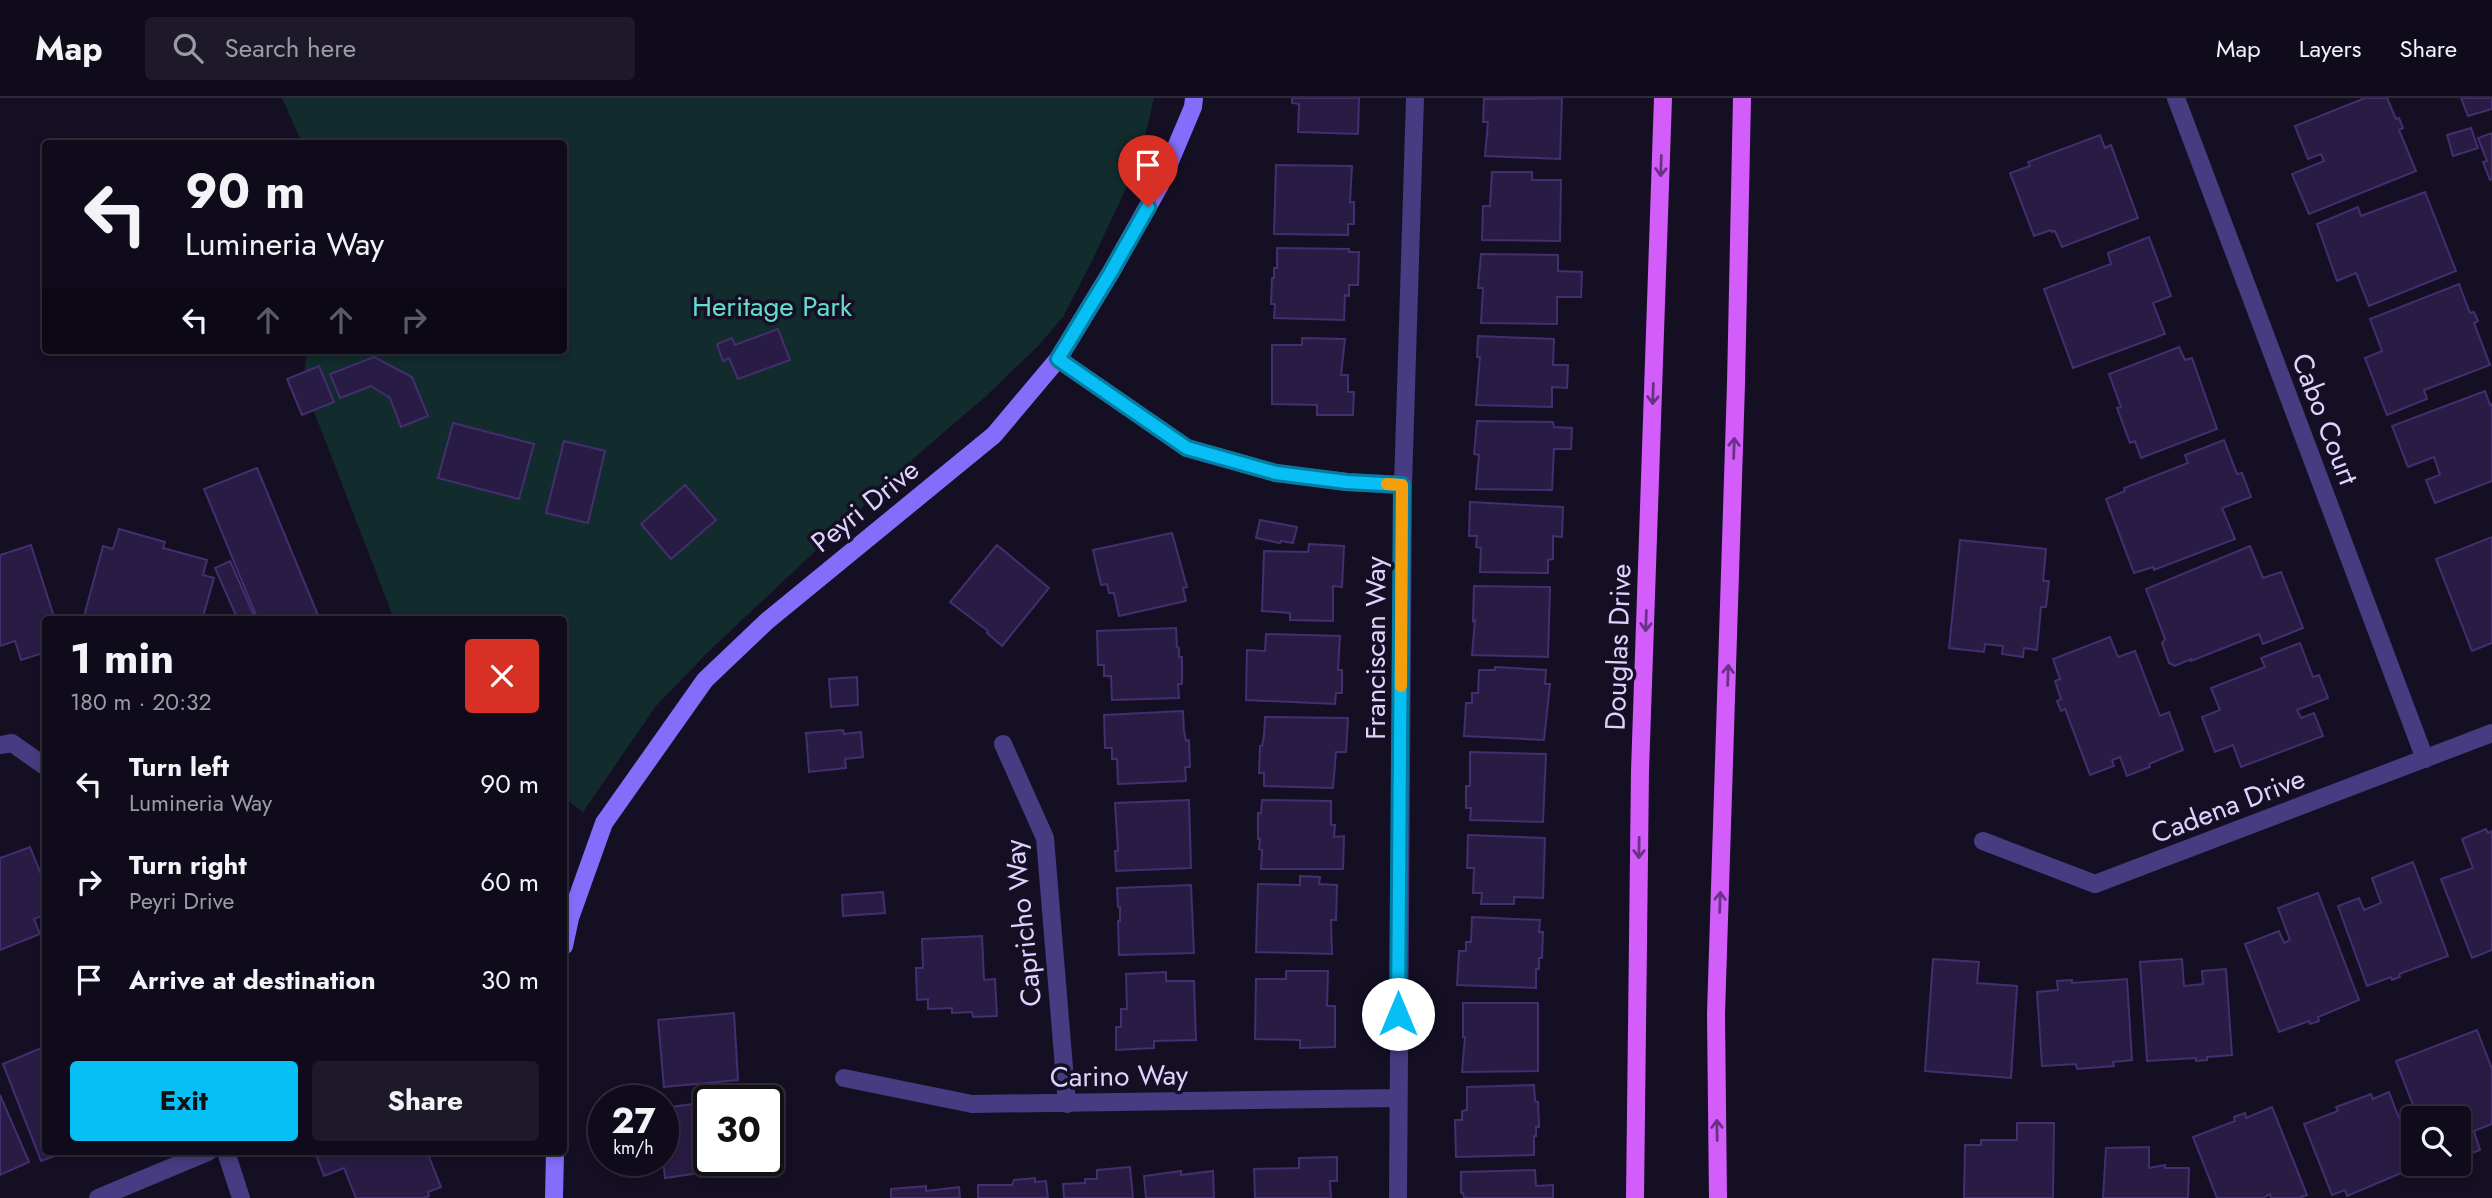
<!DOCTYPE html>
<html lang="en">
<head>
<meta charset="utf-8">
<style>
	:root { --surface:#100b1b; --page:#1e1928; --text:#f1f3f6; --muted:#9c9ba3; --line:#302b3a; --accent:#07bff5 }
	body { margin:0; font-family:Jost,sans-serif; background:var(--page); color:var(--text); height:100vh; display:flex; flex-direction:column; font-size:26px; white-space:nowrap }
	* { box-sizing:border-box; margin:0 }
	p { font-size:23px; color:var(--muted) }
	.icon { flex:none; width:38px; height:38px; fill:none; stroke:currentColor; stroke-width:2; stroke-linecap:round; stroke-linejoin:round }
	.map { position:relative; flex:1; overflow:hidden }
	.details { position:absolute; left:42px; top:518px; width:525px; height:539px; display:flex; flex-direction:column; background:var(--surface); border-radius:7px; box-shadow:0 4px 10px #0003,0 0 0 2px var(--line) }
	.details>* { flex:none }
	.hud { position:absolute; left:42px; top:42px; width:525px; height:214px; border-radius:7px; box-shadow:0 4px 10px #0003,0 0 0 2px var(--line); background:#100b1b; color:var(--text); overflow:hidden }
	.tools { position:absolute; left:2401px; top:1008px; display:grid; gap:14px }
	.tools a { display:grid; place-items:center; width:70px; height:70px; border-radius:7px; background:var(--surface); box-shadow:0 4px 10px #0003,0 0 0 2px var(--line); font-size:35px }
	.speed { position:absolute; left:588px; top:987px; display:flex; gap:14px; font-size:35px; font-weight:700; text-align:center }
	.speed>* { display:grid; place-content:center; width:91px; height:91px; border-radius:50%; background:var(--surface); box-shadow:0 4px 10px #0003,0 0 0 2px var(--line); line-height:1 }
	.speed small { font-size:18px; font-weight:400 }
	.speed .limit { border:4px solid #111; border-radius:10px; background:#fff; color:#111 }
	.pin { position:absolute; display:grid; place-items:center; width:60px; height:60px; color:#fff; margin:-72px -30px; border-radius:50% 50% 50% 0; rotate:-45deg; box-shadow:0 0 7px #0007 }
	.pin .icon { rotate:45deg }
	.me { position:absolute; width:77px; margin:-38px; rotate:0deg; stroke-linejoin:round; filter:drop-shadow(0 0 5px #0008) }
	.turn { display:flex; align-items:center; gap:24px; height:147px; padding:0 28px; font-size:32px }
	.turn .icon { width:91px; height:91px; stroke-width:2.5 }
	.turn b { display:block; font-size:49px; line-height:60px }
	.lanes { display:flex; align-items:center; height:66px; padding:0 28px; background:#0003; justify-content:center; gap:35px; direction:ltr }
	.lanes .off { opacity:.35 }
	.round { display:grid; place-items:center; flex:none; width:74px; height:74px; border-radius:7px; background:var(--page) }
	.headline { display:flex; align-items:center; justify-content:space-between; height:119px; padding:0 28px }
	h1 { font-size:42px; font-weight:700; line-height:52px }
	.button { display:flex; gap:14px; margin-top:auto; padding:14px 28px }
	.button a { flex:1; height:80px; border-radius:7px; background:var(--accent); color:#111; font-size:28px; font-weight:700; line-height:80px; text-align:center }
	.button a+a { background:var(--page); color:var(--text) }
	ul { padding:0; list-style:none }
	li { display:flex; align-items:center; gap:21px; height:98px; padding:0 28px }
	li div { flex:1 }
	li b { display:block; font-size:26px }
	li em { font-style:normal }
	header { display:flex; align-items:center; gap:42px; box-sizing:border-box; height:98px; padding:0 35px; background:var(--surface); border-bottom:2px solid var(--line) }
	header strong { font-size:33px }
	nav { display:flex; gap:38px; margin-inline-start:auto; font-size:24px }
	.search { width:490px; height:63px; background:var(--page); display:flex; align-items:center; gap:18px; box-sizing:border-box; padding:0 24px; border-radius:7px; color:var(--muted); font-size:26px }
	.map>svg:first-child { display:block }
	.green { fill:#122b2d }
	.building { fill:#291c44; stroke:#432e6f; stroke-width:2 }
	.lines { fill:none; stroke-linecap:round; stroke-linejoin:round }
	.street { stroke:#473b81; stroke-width:18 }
	.secondary { stroke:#836dfb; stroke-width:18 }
	.primary { stroke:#d35dfa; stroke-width:18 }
	.oneway { stroke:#6a3284 }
	.route-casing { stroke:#057c9f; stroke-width:18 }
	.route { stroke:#07bff5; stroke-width:12 }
	.slow { stroke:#f59e0b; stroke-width:12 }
	.labels { text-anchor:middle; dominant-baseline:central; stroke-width:7; stroke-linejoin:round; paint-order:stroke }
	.park-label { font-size:28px; fill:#61dccd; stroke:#150f24 }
	.street-label { font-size:28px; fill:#ddd3fe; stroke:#150f24 }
</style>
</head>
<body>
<header>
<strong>Map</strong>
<div class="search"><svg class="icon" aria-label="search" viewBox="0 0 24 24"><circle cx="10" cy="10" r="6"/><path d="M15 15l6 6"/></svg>Search here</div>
<nav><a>Map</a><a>Layers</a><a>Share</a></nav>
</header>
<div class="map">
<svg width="2492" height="1100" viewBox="0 0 2492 1100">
	<rect width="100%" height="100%" fill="#150f24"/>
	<path class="green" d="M 282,0 L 1154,0 L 1144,43 L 1129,84 L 1092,163 L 1063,219 L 1038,248 L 985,299 L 922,353 L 709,553 L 656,608 L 583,714 L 564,700 L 564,522 L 394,521 L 303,285 L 307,252 L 564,252 L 564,46 L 302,45 Z"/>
	<path class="building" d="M 1292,0 L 1359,0 L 1358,36 L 1298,34 L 1299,6 L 1292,5 Z
		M 1562,0 L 1560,61 L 1485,58 L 1488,24 L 1483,24 L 1484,1 Z
		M 2365,0 L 2387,0 L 2396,21 L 2399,20 L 2403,30 L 2399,32 L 2416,73 L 2309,116 L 2292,76 L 2324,63 L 2321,56 L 2308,61 L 2295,28 Z
		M 2461,0 L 2492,0 L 2492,11 L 2468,18 Z
		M 2471,30 L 2478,50 L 2453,58 L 2447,37 Z
		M 2492,35 L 2492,81 L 2490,82 L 2483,64 L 2487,63 L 2478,40 Z
		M 2100,37 L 2105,50 L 2111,47 L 2138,120 L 2062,149 L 2055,133 L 2052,134 L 2051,132 L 2034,138 L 2010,75 L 2030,68 L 2028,64 Z
		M 1276,67 L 1352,68 L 1350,104 L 1354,104 L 1354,126 L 1348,126 L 1348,137 L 1274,136 Z
		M 1492,74 L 1532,74 L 1532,82 L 1561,82 L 1560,143 L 1482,142 L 1483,108 L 1490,108 Z
		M 2425,94 L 2456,173 L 2369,208 L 2356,175 L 2337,183 L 2317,126 L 2358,109 L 2361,118 Z
		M 2149,139 L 2171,198 L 2153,205 L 2165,236 L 2073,270 L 2044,191 L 2111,166 L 2108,155 Z
		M 1277,150 L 1349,151 L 1349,154 L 1359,154 L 1358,187 L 1349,187 L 1349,198 L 1345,197 L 1344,222 L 1274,220 L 1275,206 L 1271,206 L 1272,180 L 1274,180 L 1274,170 L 1277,170 Z
		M 1481,156 L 1558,157 L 1558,173 L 1582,174 L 1581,199 L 1557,199 L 1557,226 L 1481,225 L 1483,190 L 1478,190 Z
		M 2459,186 L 2470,215 L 2474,214 L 2478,223 L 2474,225 L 2490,267 L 2424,292 L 2427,301 L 2387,317 L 2365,260 L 2382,253 L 2370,221 Z
		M 778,231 L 790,262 L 738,281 L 729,260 L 723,263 L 717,246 L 732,240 L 735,247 Z
		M 1478,238 L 1554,241 L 1553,267 L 1568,267 L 1567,290 L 1552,289 L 1552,309 L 1476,307 L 1480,259 L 1477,259 Z
		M 1302,240 L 1345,241 L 1341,277 L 1348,277 L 1348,294 L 1354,294 L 1353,317 L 1317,317 L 1317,307 L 1272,306 L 1272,247 L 1302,247 Z
		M 2179,249 L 2185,262 L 2192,260 L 2217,331 L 2141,360 L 2135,343 L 2130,345 L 2117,310 L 2121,309 L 2109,276 Z
		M 374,259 L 412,279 L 428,318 L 401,329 L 390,300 L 371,288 L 340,300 L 330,276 Z
		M 319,268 L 334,304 L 302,317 L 287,281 Z
		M 2485,293 L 2490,307 L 2492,306 L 2492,383 L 2435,405 L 2426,382 L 2440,377 L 2434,359 L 2408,369 L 2392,328 Z
		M 1477,323 L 1553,324 L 1554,329 L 1572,330 L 1571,351 L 1554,351 L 1552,392 L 1476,391 L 1479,357 L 1474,356 Z
		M 453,325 L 534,346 L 519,401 L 438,380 Z
		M 2224,342 L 2237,376 L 2242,375 L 2251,399 L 2222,410 L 2235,441 L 2154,472 L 2153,469 L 2134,475 L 2106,401 L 2125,393 L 2124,390 L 2188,365 L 2185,357 Z
		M 564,343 L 605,353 L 588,425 L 546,415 Z
		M 257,370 L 320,522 L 258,522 L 204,391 Z
		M 685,387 L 716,422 L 671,461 L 641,426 Z
		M 1470,404 L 1563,409 L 1562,439 L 1553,438 L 1553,461 L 1548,462 L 1548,475 L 1480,474 L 1481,450 L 1476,449 L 1477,438 L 1469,438 Z
		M 1260,422 L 1297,429 L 1293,445 L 1281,443 L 1280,445 L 1256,440 Z
		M 119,431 L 165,444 L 163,450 L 207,462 L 203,477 L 214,480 L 202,522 L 83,522 L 103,448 L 113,451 Z
		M 1172,435 L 1187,489 L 1183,490 L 1186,503 L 1119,518 L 1114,495 L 1109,495 L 1107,486 L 1101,487 L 1093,452 Z
		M 2492,439 L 2492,545 L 2472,553 L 2436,461 Z
		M 1960,442 L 2046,451 L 2043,483 L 2049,483 L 2046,509 L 2041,509 L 2037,552 L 2024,550 L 2023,559 L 2002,556 L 2003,548 L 1985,546 L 1984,554 L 1949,550 Z
		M 1309,446 L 1344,448 L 1342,489 L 1333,488 L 1333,523 L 1290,522 L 1290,515 L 1262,513 L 1264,453 L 1308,454 Z
		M 31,447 L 55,522 L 46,522 L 46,554 L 21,562 L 15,543 L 0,548 L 0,457 Z
		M 997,447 L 1049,490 L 1002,548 L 987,535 L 988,533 L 950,504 Z
		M 2250,448 L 2263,480 L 2281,474 L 2303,530 L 2263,546 L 2259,536 L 2191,563 L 2191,561 L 2175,568 L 2169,565 L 2162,545 L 2165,541 L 2146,491 Z
		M 230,463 L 256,522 L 238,522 L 215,470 Z
		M 1474,488 L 1550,489 L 1548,559 L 1472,557 L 1475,522 L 1473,523 Z
		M 1176,530 L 1177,549 L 1179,550 L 1179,559 L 1182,559 L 1182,586 L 1178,586 L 1179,600 L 1112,602 L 1111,578 L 1104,578 L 1104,567 L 1098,567 L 1097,533 Z
		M 1266,536 L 1340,538 L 1338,572 L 1342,572 L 1342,595 L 1336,595 L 1335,606 L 1246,602 L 1247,552 L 1265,553 Z
		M 2110,539 L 2118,559 L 2135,553 L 2160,618 L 2169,614 L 2183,652 L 2149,666 L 2150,669 L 2127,678 L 2120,659 L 2112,662 L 2114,668 L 2090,677 L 2065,611 L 2061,613 L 2057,603 L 2061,601 L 2055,583 L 2060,581 L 2053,561 Z
		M 2300,545 L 2313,579 L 2319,577 L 2328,600 L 2297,612 L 2301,620 L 2314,615 L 2323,638 L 2241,669 L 2233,647 L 2215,654 L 2202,619 L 2220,612 L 2211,590 L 2265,569 L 2261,560 Z
		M 1495,569 L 1546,572 L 1545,586 L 1550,586 L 1544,642 L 1464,638 L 1466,605 L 1472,605 L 1472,595 L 1478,595 L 1479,572 L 1495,572 Z
		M 857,579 L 858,607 L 831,609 L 829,581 Z
		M 1183,613 L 1184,633 L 1186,643 L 1189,642 L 1190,669 L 1185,669 L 1186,683 L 1118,686 L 1117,661 L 1112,661 L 1112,650 L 1105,650 L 1104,617 Z
		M 1265,619 L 1348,620 L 1346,654 L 1336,654 L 1333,690 L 1264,688 L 1264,675 L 1259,675 L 1260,648 L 1262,648 L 1264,638 Z
		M 843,632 L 844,636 L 861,634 L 863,659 L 845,661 L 846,670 L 809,674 L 806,635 Z
		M 1470,654 L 1546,656 L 1543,724 L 1470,722 L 1471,710 L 1466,710 L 1466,688 L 1470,688 Z
		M 1189,702 L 1191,770 L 1116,773 L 1115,753 L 1118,753 L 1115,705 Z
		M 1262,702 L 1331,703 L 1331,727 L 1335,727 L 1334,739 L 1344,738 L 1343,771 L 1261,771 L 1262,752 L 1259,751 L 1260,741 L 1258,741 L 1258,715 L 1261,715 Z
		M 2486,731 L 2488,735 L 2492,733 L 2492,852 L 2472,860 L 2441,781 L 2473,770 L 2462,741 Z
		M 1468,737 L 1545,740 L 1543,800 L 1514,799 L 1514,806 L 1481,806 L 1482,795 L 1473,795 L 1474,770 L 1467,770 Z
		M 30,749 L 46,789 L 46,816 L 34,821 L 40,836 L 0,852 L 0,760 Z
		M 2413,764 L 2448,858 L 2399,876 L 2400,879 L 2392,882 L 2391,879 L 2367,888 L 2338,808 L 2359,800 L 2364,812 L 2381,805 L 2372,780 Z
		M 1300,778 L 1320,779 L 1319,786 L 1337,787 L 1336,822 L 1331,822 L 1332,856 L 1256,854 L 1258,786 L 1300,787 Z
		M 1191,787 L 1194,855 L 1119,857 L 1118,823 L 1120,823 L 1120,809 L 1118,809 L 1117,790 Z
		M 883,794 L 885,815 L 843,818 L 842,797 Z
		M 2318,795 L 2359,902 L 2318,919 L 2319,923 L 2310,926 L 2309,923 L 2279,934 L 2245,846 L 2279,833 L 2284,845 L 2290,842 L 2278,810 Z
		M 1472,819 L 1540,822 L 1539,834 L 1543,834 L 1542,860 L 1539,860 L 1539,871 L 1536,871 L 1536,890 L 1457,887 L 1459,853 L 1466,853 L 1466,844 L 1471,844 Z
		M 982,838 L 984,882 L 995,881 L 997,918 L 973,919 L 972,914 L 952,915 L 952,910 L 928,911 L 928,901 L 917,902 L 916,870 L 923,870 L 922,841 Z
		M 1933,861 L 1979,864 L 1977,885 L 2017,888 L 2011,980 L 1925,973 Z
		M 2182,861 L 2184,888 L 2203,886 L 2202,873 L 2226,871 L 2232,957 L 2207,959 L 2207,962 L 2196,963 L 2196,960 L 2147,963 L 2140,864 Z
		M 1286,873 L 1328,873 L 1327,908 L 1335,908 L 1335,949 L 1300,950 L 1300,942 L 1255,941 L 1256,881 L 1286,881 Z
		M 1166,874 L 1166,883 L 1194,883 L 1196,942 L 1154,943 L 1154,950 L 1116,952 L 1116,929 L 1121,929 L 1121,911 L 1127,911 L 1126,876 Z
		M 2127,881 L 2132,962 L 2113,964 L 2114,968 L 2077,971 L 2076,966 L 2042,968 L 2037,894 L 2058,892 L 2057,883 L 2072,882 L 2072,885 Z
		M 1463,905 L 1538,905 L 1538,973 L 1462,974 L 1465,939 L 1463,939 Z
		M 734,915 L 738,982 L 664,989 L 658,922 Z
		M 2477,932 L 2492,971 L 2492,1026 L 2474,1033 L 2480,1052 L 2459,1060 L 2459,1020 L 2418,1020 L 2396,963 Z
		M 46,948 L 46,1054 L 66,1054 L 41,1063 L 3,966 Z
		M 1534,987 L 1535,1003 L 1538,1004 L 1539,1029 L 1536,1029 L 1536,1038 L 1534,1038 L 1534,1057 L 1456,1059 L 1455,1022 L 1462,1022 L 1462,1013 L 1467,1012 L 1467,989 Z
		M 2389,994 L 2413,1057 L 2413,1066 L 2418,1068 L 2347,1098 L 2345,1092 L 2332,1097 L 2304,1026 L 2338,1013 L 2336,1009 L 2371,996 L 2373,1001 Z
		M 0,997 L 29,1064 L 0,1077 Z
		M 709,1004 L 709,1062 L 746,1062 L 747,1068 L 665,1080 L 663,1062 L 663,1010 Z
		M 2272,1009 L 2307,1097 L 2299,1100 L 2271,1100 L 2270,1096 L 2263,1100 L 2217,1100 L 2193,1039 L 2235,1023 L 2234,1019 L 2245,1015 L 2246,1020 Z
		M 2017,1025 L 2054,1025 L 2053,1100 L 1964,1100 L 1965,1047 L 1981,1047 L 1981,1042 L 2017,1042 Z
		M 2149,1049 L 2149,1070 L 2165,1067 L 2165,1070 L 2189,1070 L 2188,1100 L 2103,1100 L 2106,1050 Z
		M 315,1054 L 427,1054 L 441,1089 L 428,1094 L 429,1098 L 424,1100 L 356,1100 L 344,1070 L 324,1078 Z
		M 1337,1059 L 1337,1083 L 1330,1083 L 1331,1100 L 1255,1100 L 1254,1071 L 1299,1070 L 1299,1060 Z
		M 1130,1069 L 1133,1100 L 1064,1100 L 1063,1086 L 1085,1085 L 1085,1081 L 1097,1081 L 1097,1072 Z
		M 1535,1072 L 1536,1088 L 1553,1087 L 1553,1100 L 1464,1100 L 1463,1095 L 1461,1095 L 1461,1074 Z
		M 1181,1073 L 1181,1077 L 1213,1073 L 1214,1100 L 1146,1100 L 1144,1078 Z
		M 1035,1080 L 1035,1084 L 1046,1083 L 1048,1100 L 978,1100 L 978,1087 L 1012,1087 L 1014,1082 Z
		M 926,1088 L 926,1093 L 959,1089 L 960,1100 L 891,1100 L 891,1091 Z"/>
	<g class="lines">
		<path class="street" d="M 2176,0 L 2425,661
			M 1058,261 L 1187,350 L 1276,375 L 1347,384 L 1403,387
			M 1003,646 L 1045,740 L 1067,1006
			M 0,647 L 12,645 L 46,669
			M 1983,743 L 2095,786 L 2492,635
			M 844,980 L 972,1006 L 1398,1000
			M 226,1054 L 241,1100
			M 98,1100 L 208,1054
			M 1398,1100 L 1403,387 L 1415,0"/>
		<path class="secondary" d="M 564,848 L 570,820 L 604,725 L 705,582 L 767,523 L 994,337 L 1058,261 L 1111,174 L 1160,87 L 1193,9 L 1194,0
			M 554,1100 L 555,1054"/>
		<path class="primary" d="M 1635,1100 L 1640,673 L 1663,0
			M 1718,1100 L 1716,916 L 1736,286 L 1742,0"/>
	</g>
	<defs><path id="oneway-shaft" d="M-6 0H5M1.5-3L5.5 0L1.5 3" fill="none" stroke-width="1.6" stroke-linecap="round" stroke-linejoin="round" transform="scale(1.75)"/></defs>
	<g class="oneway">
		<use href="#oneway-shaft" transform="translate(1661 68) rotate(92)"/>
		<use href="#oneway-shaft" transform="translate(1653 296) rotate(92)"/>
		<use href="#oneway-shaft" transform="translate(1734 350) rotate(-88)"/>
		<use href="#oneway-shaft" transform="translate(1646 523) rotate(92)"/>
		<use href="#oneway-shaft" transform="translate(1728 577) rotate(-88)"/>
		<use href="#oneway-shaft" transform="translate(1639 750) rotate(91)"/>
		<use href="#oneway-shaft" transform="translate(1720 804) rotate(-88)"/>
		<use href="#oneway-shaft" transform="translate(1717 1032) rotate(-91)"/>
	</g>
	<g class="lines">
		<defs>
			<path id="route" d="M 1148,109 L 1111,174 L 1058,261 L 1187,350 L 1276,375 L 1347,384 L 1402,387 L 1398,916"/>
		</defs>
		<use href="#route" class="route-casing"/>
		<use href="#route" class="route"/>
		<path class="slow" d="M 1387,386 L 1402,387 L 1401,588"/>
	</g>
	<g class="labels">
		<g class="park-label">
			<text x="772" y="208">Heritage Park</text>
		</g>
		<g class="street-label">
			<text transform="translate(2325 321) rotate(69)">Cabo Court</text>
			<text transform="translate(865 408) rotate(-39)">Peyri Drive</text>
			<text transform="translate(1618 549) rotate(-88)">Douglas Drive</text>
			<text transform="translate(1375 550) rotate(-90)">Franciscan Way</text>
			<text transform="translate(2228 708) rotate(-21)">Cadena Drive</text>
			<text transform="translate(1023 825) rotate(-96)">Capricho Way</text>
			<text transform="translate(1119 978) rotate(-1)">Carino Way</text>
		</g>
	</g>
</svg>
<div class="tools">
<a><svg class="icon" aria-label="search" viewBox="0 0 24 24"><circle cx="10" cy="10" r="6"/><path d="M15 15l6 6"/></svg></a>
</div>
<div class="speed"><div>27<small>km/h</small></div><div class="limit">30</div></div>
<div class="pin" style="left:1148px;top:109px;background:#d93025"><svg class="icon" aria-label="arrive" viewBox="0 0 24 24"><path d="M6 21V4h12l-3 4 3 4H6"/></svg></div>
<svg class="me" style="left:1398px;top:916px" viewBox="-20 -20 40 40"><circle r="19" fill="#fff"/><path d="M0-13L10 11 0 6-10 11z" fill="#07bff5"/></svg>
<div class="hud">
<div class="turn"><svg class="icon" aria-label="left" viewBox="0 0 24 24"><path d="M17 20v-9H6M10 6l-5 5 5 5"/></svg><div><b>90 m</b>Lumineria Way</div></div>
<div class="lanes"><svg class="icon" aria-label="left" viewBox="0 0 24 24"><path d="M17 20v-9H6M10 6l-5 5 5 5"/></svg><svg class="icon off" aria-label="ahead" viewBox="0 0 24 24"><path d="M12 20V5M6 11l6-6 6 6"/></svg><svg class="icon off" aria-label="ahead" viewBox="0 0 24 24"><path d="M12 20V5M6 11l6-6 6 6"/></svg><svg class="icon off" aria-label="right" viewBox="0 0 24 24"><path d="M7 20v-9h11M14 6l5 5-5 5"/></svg></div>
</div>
<section class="details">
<div class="headline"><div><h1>1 min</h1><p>180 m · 20:32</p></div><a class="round" style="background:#d93025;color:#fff"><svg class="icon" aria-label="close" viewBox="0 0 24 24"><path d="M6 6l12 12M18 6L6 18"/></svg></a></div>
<ul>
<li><svg class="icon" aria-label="left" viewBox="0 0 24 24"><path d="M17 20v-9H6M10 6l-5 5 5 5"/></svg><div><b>Turn left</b><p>Lumineria Way</p></div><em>90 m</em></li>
<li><svg class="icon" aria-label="right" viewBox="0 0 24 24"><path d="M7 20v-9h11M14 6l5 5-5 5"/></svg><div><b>Turn right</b><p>Peyri Drive</p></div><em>60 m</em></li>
<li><svg class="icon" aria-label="arrive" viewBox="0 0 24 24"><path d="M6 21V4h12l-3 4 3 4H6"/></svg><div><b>Arrive at destination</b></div><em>30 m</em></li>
</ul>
<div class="button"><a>Exit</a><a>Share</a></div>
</section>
</div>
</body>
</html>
